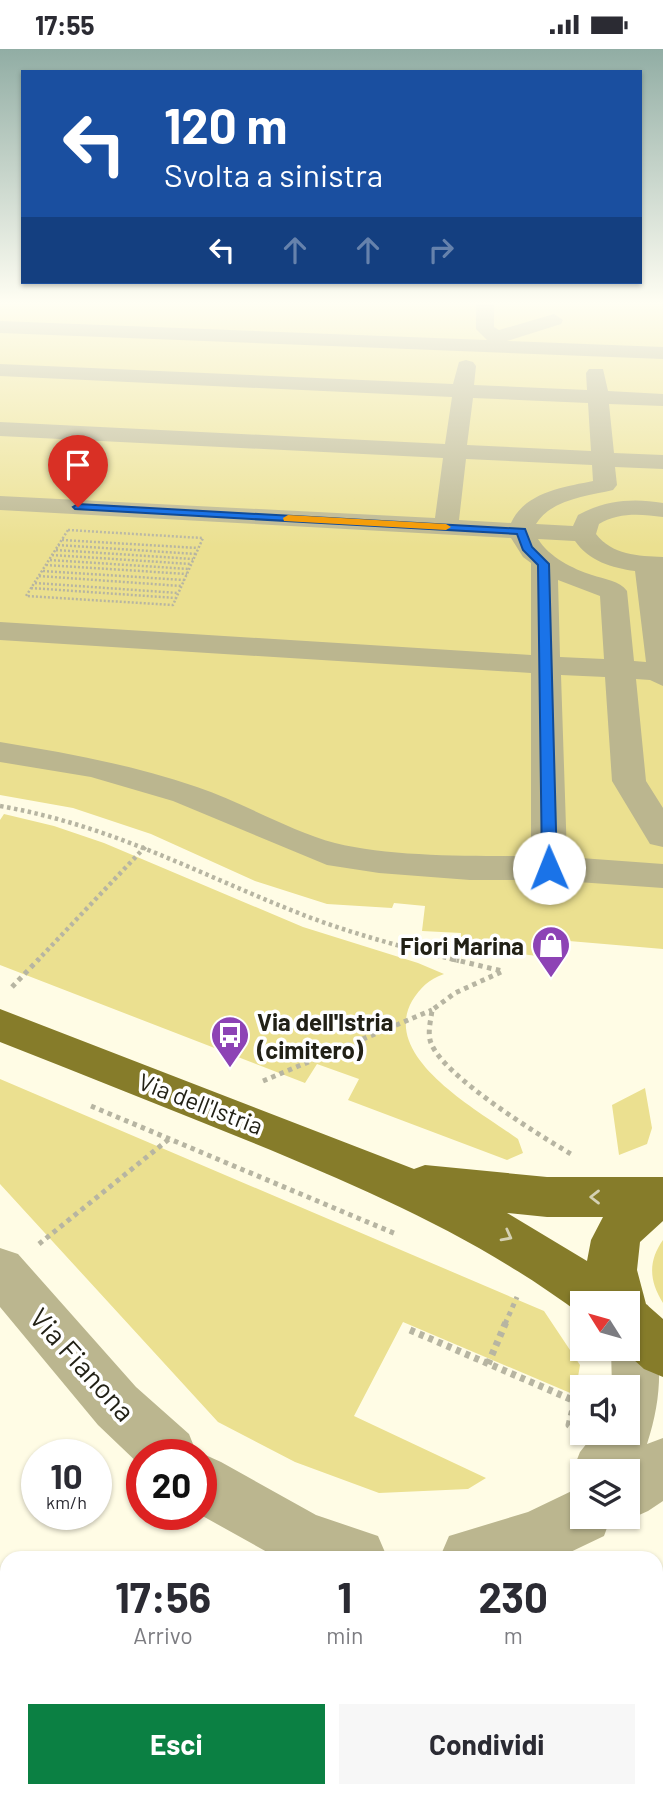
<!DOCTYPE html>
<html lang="it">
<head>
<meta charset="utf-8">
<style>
	:root { --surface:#fff; --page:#f7f7f7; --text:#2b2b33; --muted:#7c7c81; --accent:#0b8043 }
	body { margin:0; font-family:Barlow,sans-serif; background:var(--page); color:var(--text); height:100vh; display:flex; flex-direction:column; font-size:26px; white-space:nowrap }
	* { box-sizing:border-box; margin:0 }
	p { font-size:23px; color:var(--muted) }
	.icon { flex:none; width:38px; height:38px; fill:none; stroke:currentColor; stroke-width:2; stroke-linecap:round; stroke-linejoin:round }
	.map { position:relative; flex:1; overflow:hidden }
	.sheet { position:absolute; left:0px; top:1502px; width:663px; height:247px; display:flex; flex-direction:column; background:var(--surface); border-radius:21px 21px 0 0; box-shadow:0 2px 5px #0004 }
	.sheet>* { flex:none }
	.banner { position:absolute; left:21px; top:21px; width:621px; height:214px; border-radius:0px; box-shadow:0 2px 5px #0004; background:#1a4fa0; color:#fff; overflow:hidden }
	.needle { width:46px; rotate:307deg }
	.buttons { position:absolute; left:570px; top:1242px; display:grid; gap:14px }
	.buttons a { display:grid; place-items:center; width:70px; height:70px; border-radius:0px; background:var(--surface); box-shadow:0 2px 5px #0004; font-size:35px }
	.speed { position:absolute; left:21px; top:1390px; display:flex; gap:14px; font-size:35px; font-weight:700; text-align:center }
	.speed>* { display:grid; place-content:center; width:91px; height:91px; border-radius:50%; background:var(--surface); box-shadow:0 2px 5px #0004; line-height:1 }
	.speed small { font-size:18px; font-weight:400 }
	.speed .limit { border:10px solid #d22; background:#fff; color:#111 }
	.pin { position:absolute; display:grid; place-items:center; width:60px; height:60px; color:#fff; margin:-72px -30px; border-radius:50% 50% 50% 0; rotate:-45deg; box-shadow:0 0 7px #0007 }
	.pin .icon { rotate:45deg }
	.me { position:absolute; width:77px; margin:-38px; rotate:359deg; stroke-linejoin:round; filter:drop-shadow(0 0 5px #0008) }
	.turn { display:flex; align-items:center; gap:24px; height:147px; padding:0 28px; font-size:32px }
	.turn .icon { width:91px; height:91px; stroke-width:2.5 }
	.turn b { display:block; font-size:49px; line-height:60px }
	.lanes { display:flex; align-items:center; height:66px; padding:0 28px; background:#0003; justify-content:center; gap:35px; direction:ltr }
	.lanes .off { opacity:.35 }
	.eta { display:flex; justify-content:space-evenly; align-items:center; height:119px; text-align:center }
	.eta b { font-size:42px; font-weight:700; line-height:49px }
	.button { display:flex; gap:14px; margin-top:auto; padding:14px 28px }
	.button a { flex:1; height:80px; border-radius:0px; background:var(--accent); color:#fff; font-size:28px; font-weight:700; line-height:80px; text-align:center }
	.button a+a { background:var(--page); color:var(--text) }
	.status { display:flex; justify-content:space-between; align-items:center; height:49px; padding:0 35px; background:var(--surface); direction:ltr }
	.status svg { height:19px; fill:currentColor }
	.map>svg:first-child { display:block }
	.green { fill:#ebe090 }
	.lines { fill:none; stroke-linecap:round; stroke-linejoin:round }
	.path-far3 { stroke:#b7b5a2; stroke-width:2.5; stroke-dasharray:2 2; stroke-linecap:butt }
	.path-far2 { stroke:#b7b5a2; stroke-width:4.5; stroke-dasharray:3.5 3.5; stroke-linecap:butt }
	.path-far1 { stroke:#b7b5a2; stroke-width:5; stroke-dasharray:4.5 4.5; stroke-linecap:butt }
	.path { stroke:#b7b5a2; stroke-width:7; stroke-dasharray:5 5; stroke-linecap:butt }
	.minor { fill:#bbb68f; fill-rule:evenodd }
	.major { fill:#867c2a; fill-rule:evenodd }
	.oneway { stroke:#d5d1b4 }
	.route { fill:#1a73e8; stroke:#114b97; stroke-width:2 }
	.slow { fill:#f59e0b }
	.labels { text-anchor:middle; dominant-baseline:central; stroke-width:7; stroke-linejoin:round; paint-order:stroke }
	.poi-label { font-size:24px; font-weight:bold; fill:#222116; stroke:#fff; text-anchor:end }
	.street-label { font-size:24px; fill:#222116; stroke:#fff }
	.near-street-label { font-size:28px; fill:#222116; stroke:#fff }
</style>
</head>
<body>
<div class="status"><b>17:55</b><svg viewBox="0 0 49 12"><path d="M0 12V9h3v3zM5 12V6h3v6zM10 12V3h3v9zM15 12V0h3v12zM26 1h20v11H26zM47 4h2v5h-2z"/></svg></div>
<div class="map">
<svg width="663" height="1748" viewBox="0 0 663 1748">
	<rect width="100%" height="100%" fill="#fffce5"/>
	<path class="green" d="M 0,253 L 663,253 L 663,900 L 569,892 L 569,904 L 548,901 L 546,908 L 480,900 L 480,896 L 461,893 L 461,884 L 422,882 L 425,857 L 394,854 L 392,859 L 327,855 L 255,832 L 151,785 L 73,759 L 0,746 Z
		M 4,765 L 54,777 L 104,794 L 303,878 L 418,914 L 444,925 C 428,931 421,938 412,952 C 380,1009 480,1062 518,1090 L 523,1104 L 507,1111 L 348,1051 L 359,1030 L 317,1015 L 305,1034 L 0,916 L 0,771 Z
		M 0,1030 L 544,1262 L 580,1316 L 575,1346 L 403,1273 L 354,1367 L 486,1429 L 468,1440 L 379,1444 L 295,1413 L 218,1373 L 0,1135 Z
		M 645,1039 L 652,1079 L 647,1095 L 619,1106 L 612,1056 Z
		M 663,1191 L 663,1254 C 649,1232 648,1212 663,1191 Z"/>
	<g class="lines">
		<path class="path-far3" d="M 68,481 L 185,488 L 203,489 L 173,556 L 26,547 Z
			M 62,491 L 198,499
			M 58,496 L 196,505
			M 56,501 L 193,510
			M 52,506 L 191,515
			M 50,511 L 189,520
			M 46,516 L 187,525
			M 43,522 L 184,531
			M 39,527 L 181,537
			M 35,534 L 178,544
			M 31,539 L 176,549"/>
		<path class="path-far2" d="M 0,757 C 113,777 196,824 301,865 C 352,885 406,899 459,912
			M 37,912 L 146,797"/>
		<path class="path-far1" d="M 452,910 L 502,922
			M 501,923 L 455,944 L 432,961 C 431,971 427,984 431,994 C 443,1027 539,1086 571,1105
			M 12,938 L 39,910
			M 263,1032 L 432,961
			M 91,1057 L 396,1185
			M 39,1195 L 169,1090
			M 505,1275 L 517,1248"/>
		<path class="path" d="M 410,1281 L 575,1352 L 569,1376 L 572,1378
			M 488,1315 L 506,1273"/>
		<path class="minor" d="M 476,253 L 494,253 L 494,278 L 499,281 L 554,265 L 563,271 L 561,275 L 507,292 L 663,298 L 663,310 L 0,284 L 0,272 L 487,291 L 476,280 Z
			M 466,311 L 473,313 L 476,317 L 474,336 L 587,341 L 586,324 L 589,320 L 603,320 L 608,342 L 663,345 L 663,357 L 609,355 L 614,404 L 663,406 L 663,420 L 615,418 L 617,436 L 613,441 C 588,447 551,450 536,475 L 573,477 L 578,466 C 605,451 633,449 663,454 L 663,468 C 641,465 619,463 599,475 L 596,485 C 612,506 638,507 663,508 L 663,637 L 650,631 L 636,630 L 646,732 L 663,759 L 663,798 L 650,795 L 612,732 L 605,628 L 561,626 L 567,808 L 663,815 L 663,839 L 549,831 L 470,831 L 379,824 L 327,816 L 173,752 L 91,728 L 0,713 L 0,693 C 67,704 133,716 197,738 C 242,753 290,782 335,794 C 391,808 472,807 531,807 L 531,624 L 0,591 L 0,573 L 531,606 L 531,514 L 523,508 L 511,489 L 0,461 L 0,447 L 435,469 L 443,409 L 0,387 L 0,373 L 445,395 L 452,348 L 0,327 L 0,315 L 453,335 L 459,313 ZM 473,349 L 588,354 L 591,402 L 467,396 ZM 466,410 L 592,416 L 593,432 C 564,438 525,443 511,474 L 459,471 ZM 538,490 L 575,492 C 589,512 612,519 635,522 L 646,613 L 634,612 L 627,542 C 620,532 604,530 592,526 C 573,520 549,508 538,490 ZM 558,531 L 600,547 L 604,610 L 560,608 Z
			M 0,1199 L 18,1205 L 136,1338 L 189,1385 L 197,1405 L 142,1405 L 142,1418 L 98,1376 L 0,1258 Z
			M 630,1249 L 648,1256 C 663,1306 663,1346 647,1395 L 663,1389 L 663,1452 L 648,1462 L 628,1471 L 622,1468 L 628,1468 L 628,1423 L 583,1423 L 583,1468 L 611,1468 L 604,1487 L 560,1508 L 440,1508 L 449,1487 L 528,1463 L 578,1439 L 572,1423 L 580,1403 L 595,1384 L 628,1384 L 628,1339 L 612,1339 L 611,1300 L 628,1300 L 628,1255 L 616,1255 Z
			M 201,1404 L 221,1413 L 316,1466 L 378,1487 L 387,1508 L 276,1508 L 199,1465 L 201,1465 Z"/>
		<path class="major" d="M 0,960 L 414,1120 L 425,1116 L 547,1128 L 663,1128 L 663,1172 L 640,1193 L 637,1221 L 646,1255 L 663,1270 L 663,1328 L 644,1320 L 622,1300 L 628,1300 L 628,1255 L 583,1255 L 583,1267 C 481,1190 368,1141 251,1093 C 167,1059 84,1026 0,993 ZM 507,1164 L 547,1168 L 603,1168 L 591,1191 L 587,1212 Z"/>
	</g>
	<defs><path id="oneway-chevron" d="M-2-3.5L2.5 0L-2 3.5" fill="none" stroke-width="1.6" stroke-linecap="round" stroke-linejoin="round" transform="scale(1.75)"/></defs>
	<g class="oneway">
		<use href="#oneway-chevron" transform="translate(595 1148) rotate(180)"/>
		<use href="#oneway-chevron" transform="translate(507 1187) rotate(28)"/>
	</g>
	<linearGradient id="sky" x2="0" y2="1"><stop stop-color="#91ada4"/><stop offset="0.51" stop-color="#fffef3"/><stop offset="1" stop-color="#fffef3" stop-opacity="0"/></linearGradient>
	<rect width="663" height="498" fill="url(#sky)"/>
	<path class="route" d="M 78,455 L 525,480 L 532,498 L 549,515 L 557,819 L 555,823 L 549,824 L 542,819 L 538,516 L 523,501 L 517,485 L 75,460 L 73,458 Z"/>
	<path class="slow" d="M 288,466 L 446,475 L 451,478 L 446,481 L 284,472 L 283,469 Z"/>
	<defs>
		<symbol id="shop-pin" viewBox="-11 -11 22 30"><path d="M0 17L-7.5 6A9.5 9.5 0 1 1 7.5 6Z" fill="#8d43b5" stroke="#fff"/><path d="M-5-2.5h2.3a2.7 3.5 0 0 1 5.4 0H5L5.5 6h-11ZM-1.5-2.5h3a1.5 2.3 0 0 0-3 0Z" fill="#fff"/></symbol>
		<symbol id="bus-pin" viewBox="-11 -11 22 30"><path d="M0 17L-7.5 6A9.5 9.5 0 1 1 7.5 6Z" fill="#8d43b5" stroke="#fff"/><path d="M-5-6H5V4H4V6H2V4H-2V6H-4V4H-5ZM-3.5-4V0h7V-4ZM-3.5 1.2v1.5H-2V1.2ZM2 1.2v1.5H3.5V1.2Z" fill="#fff"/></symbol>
	</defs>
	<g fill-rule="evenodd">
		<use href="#shop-pin" x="529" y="874" width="44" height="60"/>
		<use href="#bus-pin" x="208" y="964" width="44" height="60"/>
	</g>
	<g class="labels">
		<g class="poi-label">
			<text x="524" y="896">Fiori Marina</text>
			<text x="257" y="972" text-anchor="start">Via dell'Istria<tspan x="257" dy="28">(cimitero)</tspan></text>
		</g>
		<g class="street-label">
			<text transform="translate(201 1054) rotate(21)">Via dell'Istria</text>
		</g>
		<g class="near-street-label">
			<text transform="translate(83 1315) rotate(48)">Via Fianona</text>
		</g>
	</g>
</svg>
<div class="buttons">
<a><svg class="needle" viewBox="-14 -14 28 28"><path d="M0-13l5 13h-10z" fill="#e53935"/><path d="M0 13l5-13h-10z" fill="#7c7c81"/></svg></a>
<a><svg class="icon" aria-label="sound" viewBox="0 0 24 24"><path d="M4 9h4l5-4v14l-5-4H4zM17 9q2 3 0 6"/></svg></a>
<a><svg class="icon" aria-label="layers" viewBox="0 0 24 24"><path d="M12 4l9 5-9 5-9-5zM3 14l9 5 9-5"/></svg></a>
</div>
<div class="speed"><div>10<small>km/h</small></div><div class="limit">20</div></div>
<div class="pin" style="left:78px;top:458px;background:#d93025"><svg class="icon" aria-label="arrive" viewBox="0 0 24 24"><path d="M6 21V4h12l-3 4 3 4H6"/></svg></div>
<svg class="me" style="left:549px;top:819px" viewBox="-20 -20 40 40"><circle r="19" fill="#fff"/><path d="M0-13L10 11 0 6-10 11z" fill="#1a73e8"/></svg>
<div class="banner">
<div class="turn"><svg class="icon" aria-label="left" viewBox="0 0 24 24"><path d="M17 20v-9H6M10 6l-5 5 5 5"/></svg><div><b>120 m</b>Svolta a sinistra</div></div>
<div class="lanes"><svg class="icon" aria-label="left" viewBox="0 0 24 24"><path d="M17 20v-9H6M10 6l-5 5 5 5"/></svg><svg class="icon off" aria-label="ahead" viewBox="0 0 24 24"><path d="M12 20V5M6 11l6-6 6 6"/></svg><svg class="icon off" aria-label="ahead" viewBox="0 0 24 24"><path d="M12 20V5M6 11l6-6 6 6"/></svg><svg class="icon off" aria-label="right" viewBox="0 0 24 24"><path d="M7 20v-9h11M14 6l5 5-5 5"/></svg></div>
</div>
<section class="sheet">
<div class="eta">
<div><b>17:56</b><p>Arrivo</p></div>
<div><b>1</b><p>min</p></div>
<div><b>230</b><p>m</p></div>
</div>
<div class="button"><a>Esci</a><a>Condividi</a></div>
</section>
</div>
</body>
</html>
